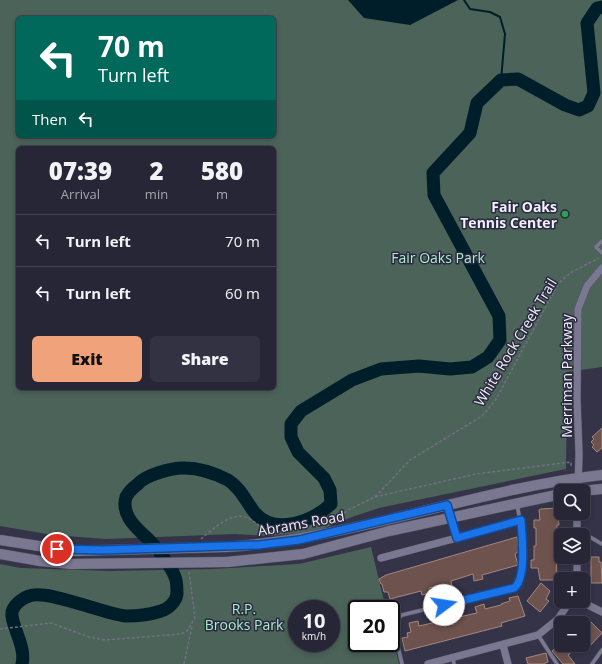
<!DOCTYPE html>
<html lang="en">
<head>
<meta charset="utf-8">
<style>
	:root { --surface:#272636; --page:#333242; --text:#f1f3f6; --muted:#a4a5ad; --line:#434351; --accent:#f0a27a }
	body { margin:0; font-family:"Open Sans",sans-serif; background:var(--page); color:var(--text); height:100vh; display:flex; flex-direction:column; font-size:15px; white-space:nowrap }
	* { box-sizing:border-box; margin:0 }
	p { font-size:13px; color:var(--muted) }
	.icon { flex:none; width:22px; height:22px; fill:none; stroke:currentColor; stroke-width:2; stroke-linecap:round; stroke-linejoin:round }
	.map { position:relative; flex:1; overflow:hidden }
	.sheet { position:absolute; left:16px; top:146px; width:260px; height:244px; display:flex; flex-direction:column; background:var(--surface); border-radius:6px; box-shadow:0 2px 6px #0003,0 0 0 1px var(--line) }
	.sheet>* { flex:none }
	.top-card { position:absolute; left:16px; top:16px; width:260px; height:122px; border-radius:6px; box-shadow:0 2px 6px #0003,0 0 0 1px var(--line); background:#00695c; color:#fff; overflow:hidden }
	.controls { position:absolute; left:554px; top:484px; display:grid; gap:8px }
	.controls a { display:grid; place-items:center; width:36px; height:36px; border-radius:6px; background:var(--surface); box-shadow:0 2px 6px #0003,0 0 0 1px var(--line); font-size:20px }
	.speed { position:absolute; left:288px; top:600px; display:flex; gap:8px; font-size:20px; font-weight:700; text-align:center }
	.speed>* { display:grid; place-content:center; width:52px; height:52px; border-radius:50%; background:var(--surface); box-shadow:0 2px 6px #0003,0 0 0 1px var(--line); line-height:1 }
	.speed small { font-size:10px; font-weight:400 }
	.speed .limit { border:2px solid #111; border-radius:6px; background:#fff; color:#111 }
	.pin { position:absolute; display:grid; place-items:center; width:34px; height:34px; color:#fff; margin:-17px; border:2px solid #fff; border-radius:50%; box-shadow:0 1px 4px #0007 }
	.me { position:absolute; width:44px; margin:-22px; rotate:76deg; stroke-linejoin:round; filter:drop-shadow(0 0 3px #0008) }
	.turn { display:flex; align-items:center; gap:14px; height:84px; padding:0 16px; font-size:18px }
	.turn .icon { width:52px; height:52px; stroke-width:2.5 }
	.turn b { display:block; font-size:28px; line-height:34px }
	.then { display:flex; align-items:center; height:38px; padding:0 16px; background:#0003; gap:8px; font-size:15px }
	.eta { display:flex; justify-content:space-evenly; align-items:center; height:68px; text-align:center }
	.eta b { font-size:24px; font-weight:800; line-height:28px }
	.cta { display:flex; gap:8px; margin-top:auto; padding:8px 16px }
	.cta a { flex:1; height:46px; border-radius:6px; background:var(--accent); color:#111; font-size:16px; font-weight:800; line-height:46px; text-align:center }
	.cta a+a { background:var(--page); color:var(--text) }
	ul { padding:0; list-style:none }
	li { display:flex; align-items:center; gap:12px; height:52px; padding:0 16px; border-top:1px solid var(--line) }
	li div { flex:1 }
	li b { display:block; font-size:15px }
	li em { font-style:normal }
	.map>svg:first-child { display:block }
	.green { fill:#4b6358; fill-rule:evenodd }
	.water { fill:#001e29 }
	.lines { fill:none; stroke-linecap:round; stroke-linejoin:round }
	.stream { stroke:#001e29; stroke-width:2 }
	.river { stroke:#001e29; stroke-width:13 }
	.building { fill:#6d524d; stroke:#a48781 }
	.service-casing { stroke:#535264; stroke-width:4.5 }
	.minor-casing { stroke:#535264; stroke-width:8 }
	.secondary-casing { stroke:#535264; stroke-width:11 }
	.path { stroke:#717083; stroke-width:1.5; stroke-dasharray:3 2; stroke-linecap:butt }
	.service { stroke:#797890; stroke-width:3.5 }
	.minor { stroke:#797890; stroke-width:7 }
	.secondary { stroke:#797890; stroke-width:10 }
	.secondary-bridge-casing { stroke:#535264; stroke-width:11; stroke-linecap:butt }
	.secondary-bridge { stroke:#797890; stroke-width:10 }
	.route-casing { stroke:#114b97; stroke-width:10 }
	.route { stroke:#1a73e8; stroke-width:7 }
	.leisure-dot { fill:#2e9e5b; stroke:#2a293d; stroke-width:1.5 }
	.labels { text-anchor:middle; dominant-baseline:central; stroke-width:3; stroke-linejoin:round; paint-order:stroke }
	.poi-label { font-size:14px; font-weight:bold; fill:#f1f0fe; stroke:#2a293d; text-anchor:end }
	.park-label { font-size:14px; fill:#a8efcf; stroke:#2a293d }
	.street-label { font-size:14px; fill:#f1f0fe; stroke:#2a293d }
</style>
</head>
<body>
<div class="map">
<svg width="602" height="664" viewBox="0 0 602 664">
	<rect width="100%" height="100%" fill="#343348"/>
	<path class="green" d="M 0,0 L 602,0 L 602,367 L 567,372 L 566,469 L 379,508 L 352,517 L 317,531 L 269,536 L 235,534 L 106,539 L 53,535 L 0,526 ZM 18,18 L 274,18 L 274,136 L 18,136 ZM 18,148 L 274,148 L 274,388 L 18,388 Z
		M 371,547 L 386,609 L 357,609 L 357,643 L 391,643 L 391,631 L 399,664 L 0,664 L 0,564 L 21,568 L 111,571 L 212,569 L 299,564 ZM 297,609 L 331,609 L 331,643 L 297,643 Z"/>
	<path class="water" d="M 348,0 L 458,0 L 410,25 L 364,18 Z"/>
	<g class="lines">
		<path class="stream" d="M 464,0 L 470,9 L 490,12 L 500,17 L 505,34 L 501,80"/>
		<path class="river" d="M 22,664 C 27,645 7,620 13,609 C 16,603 23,598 29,596 C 47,589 104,614 126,616 C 139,616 149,615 161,611 C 168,609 176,602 177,594 C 177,590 177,581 175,577 C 172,568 159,551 153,544 C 141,531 120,518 126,497 C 128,493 134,487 138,484 C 145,475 174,467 185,468 C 199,468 216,474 228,480 C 241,488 246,502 255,513 C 275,536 313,521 331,504 L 330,490 L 324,478 L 298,452 L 291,437 L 291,424 L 301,411 L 352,380 L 381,369 L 419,366 L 450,369 L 472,367 L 488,357 L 500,340 L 499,316 L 434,195 L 433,173 L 470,133 L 477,103 L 501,80 L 518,79 L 565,105 L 579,110 L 588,106 L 594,93 L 587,23 L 597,8 L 602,7"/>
	</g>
	<path class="building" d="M 602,428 L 602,448 L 597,452 L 592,447 L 594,445 L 591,442 L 594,439 L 592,437 Z
		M 557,508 L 559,525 L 557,525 L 556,546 L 557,580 L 540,580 L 538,568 L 531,568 L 531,560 L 534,560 L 534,546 L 536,546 L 536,528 L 534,528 L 534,520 L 540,520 L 539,510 L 541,509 Z
		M 517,537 L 519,551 L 515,554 L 518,565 L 482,575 L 483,579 L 474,581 L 473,574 L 451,581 L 452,586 L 450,588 L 442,590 L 440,585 L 429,588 L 430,593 L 422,595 L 421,591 L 390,599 L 388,592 L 384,592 L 382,584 L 381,584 L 379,579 L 386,575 Z
		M 591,557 L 599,557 L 599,562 L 601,562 L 602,583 L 591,583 Z
		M 541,583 L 550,591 L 546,599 L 549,601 L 540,612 L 527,601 Z
		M 518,596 L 525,616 L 501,623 L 502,626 L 405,651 L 402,638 L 408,637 L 407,633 L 411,632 L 409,623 L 418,621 L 419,626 L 436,622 L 435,617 L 444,614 L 444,616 L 458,613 L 459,617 L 477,613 L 475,607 L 484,604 L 485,609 L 501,605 L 501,604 L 510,601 L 509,598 Z
		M 583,619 L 587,624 L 590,621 L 602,633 L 587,649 L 583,645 Z
		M 559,645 L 581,645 L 568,655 L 575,664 L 563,664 L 552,651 Z
		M 546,653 L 548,662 L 543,664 L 528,664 L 526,658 Z"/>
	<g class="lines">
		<defs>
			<path id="service" d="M 602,241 L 596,247 L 602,253
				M 578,530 L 602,544
				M 538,635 L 557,664
				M 453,658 L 454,664
				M 402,664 L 394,629 L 395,622 L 402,615 L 514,588 C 529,577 521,522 517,505
				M 592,664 L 602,650"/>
			<path id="minor" d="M 578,491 L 579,453 L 577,400 L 578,309 L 587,286 L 602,268
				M 451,519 L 457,538
				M 577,535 L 577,513
				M 381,558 L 521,521
				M 577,579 L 577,557
				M 580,601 L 602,612
				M 503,645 L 508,664
				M 428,664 L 538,635 L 558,619 L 570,601"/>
			<path id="secondary" d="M 581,491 L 602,489
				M 226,547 C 354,539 475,489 602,475
				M 227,562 L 303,554 L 389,531 L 561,494"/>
		</defs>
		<use href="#service" class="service-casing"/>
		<use href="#minor" class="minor-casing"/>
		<use href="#secondary" class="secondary-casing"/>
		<path class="path" d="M 375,497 L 476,474 L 571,462 L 571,467
			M 333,523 L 348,510 L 375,497 L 410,460 L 482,416 L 495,401 L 558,284 L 570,273 L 599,258
			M 201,539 C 213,529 233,509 250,519 C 258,524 264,530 273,534
			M 0,629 L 51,623 L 89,637 L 105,640 L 181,634 L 187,631 L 195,618 L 189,572
			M 184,664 L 192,626"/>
		<use href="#service" class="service"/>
		<use href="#minor" class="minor"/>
		<use href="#secondary" class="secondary"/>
		<defs>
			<path id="secondary-bridge" d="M 0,540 L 71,551 L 226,547
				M 0,554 L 40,561 L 71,564 L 227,562"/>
		</defs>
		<use href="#secondary-bridge" class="secondary-bridge-casing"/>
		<use href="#secondary-bridge" class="secondary-bridge"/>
	</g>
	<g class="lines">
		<defs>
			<path id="route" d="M 57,549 L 102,550 L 259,545 L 299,540 L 447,505 L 457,538 L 521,520 C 522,537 527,578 514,588 L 444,605"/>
		</defs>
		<use href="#route" class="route-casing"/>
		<use href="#route" class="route"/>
	</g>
	<circle class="leisure-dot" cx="565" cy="214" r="4"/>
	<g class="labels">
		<g class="poi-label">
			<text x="557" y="206">Fair Oaks<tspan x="557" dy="16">Tennis Center</tspan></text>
		</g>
		<g class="park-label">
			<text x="438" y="257">Fair Oaks Park</text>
			<text x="244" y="608">R.P.<tspan x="244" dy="16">Brooks Park</tspan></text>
		</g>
		<g class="street-label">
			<text transform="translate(515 342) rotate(-59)">White Rock Creek Trail</text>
			<text transform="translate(566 376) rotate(-90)">Merriman Parkway</text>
			<text transform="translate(301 523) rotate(-10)">Abrams Road</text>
		</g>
	</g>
</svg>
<div class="controls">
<a><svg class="icon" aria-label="search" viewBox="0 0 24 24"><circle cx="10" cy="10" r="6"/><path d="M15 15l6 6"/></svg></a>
<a><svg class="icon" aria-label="layers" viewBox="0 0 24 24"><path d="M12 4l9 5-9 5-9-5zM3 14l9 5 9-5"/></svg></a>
<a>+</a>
<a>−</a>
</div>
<div class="speed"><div>10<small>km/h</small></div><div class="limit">20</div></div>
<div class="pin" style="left:57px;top:549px;background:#d93025"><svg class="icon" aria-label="arrive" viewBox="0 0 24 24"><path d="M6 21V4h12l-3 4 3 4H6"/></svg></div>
<svg class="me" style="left:444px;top:605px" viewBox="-20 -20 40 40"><circle r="19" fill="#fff"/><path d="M0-13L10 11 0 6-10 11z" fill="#1a73e8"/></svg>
<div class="top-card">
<div class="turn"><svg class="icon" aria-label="left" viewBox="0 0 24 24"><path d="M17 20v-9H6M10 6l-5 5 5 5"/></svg><div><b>70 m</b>Turn left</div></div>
<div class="then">Then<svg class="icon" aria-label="left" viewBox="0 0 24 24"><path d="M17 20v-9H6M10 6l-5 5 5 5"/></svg></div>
</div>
<section class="sheet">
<div class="eta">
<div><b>07:39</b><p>Arrival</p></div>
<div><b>2</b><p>min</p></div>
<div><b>580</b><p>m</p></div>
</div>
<ul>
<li><svg class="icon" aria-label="left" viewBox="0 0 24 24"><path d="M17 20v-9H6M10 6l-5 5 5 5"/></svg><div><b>Turn left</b></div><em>70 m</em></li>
<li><svg class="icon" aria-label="left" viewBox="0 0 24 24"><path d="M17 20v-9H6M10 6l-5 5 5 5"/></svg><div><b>Turn left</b></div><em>60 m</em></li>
</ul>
<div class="cta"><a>Exit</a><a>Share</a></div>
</section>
</div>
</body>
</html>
